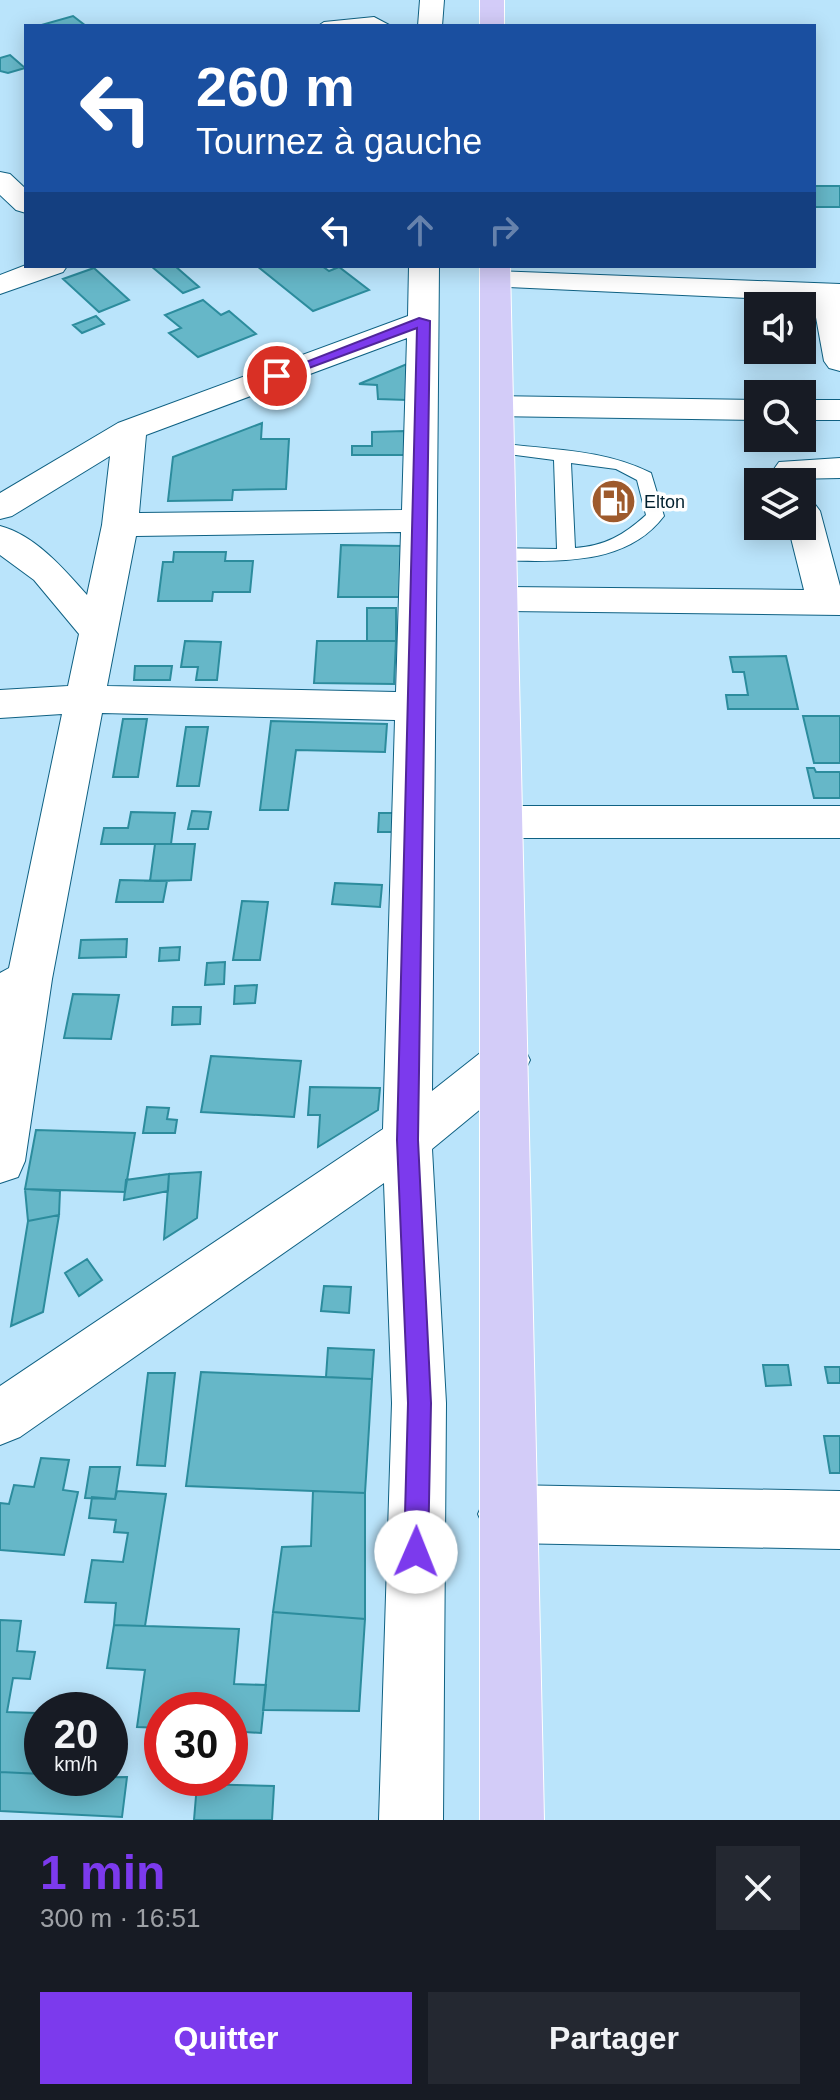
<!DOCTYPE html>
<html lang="fr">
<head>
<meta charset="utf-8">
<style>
	:root { --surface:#171b24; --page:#242831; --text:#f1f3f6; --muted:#9ea1a6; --accent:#7c3aed }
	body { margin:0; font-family:Helvetica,sans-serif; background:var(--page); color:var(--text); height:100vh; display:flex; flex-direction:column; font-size:30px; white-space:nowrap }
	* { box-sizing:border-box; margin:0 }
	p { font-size:26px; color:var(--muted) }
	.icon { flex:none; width:44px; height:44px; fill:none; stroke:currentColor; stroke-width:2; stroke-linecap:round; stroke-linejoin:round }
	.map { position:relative; height:1820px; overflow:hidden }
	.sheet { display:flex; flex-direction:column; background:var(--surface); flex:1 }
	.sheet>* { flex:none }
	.hud { position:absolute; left:24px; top:24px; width:792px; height:244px; border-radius:0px; box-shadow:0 4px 20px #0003; background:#1a4fa0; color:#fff; overflow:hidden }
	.controls { position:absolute; left:744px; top:292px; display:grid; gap:16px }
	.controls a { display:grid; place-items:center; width:72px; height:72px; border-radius:0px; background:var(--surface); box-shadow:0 4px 20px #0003; font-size:40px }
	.speed { position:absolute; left:24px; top:1692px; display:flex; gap:16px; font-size:40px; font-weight:700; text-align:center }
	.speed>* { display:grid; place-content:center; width:104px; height:104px; border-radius:50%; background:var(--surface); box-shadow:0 4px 20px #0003; line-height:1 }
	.speed small { font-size:20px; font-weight:400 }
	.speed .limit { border:12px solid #d22; background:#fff; color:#111 }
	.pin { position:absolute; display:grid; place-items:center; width:68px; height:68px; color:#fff; margin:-34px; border:4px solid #fff; border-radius:50%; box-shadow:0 2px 8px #0007 }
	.me { position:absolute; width:88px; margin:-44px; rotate:1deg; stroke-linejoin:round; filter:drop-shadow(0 0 6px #0008) }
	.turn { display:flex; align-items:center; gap:28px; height:168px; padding:0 40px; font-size:36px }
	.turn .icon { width:104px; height:104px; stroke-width:2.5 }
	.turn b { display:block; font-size:56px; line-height:68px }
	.lanes { display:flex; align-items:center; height:76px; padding:0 40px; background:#0003; justify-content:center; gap:40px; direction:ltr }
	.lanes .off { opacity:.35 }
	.round { display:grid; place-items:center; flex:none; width:84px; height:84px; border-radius:0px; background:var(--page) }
	.overview { display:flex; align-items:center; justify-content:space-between; height:136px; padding:0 40px }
	h1 { font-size:48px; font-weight:600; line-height:60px; color:var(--accent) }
	.cta { display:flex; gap:16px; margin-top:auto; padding:16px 40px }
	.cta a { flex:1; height:92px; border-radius:0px; background:var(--accent); color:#fff; font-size:32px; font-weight:600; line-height:92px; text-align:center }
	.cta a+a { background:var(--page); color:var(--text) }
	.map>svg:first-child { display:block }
	.building { fill:#66b7c8; stroke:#2c8c9d; stroke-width:2 }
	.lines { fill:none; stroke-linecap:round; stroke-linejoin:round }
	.service-casing { stroke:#0f6183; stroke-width:2 }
	.minor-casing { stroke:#0f6183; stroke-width:2 }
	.trunk-casing { stroke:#fff; stroke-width:2 }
	.service { fill:#fff; fill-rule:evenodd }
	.minor { fill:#fff; fill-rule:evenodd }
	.trunk { fill:#d3ccf8; fill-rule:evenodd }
	.route { fill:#7c3aed; stroke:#51269a; stroke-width:2 }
	.labels { text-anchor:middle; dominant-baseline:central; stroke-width:7; stroke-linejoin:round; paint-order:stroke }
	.far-poi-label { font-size:18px; fill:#011f2d; stroke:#fefefe; text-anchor:start }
</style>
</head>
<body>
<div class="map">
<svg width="840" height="1820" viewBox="0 0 840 1820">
	<rect width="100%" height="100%" fill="#bae4fb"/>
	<path class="building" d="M 73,16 L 86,26 L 38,26 Z
		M 10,55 L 25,68 L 8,73 L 0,71 L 0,58 Z
		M 814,186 L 840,186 L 840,207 L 814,207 Z
		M 151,266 L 175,266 L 199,287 L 183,293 Z
		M 257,266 L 322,266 L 329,271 L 339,267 L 369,290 L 313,311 Z
		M 94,268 L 129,300 L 99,312 L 63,279 Z
		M 203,300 L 221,315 L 229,311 L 256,334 L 198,357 L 169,333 L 181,328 L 165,315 Z
		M 96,316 L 104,324 L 82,333 L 73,325 Z
		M 407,364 L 407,400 L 378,399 L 377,385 L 359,384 Z
		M 262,423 L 261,439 L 289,439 L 286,489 L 233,490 L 232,500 L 168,501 L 173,457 Z
		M 404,431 L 404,455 L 352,455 L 352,446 L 372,446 L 372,432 Z
		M 341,545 L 403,546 L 401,597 L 338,597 Z
		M 174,552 L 226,552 L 225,561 L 253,561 L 250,592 L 213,592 L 212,601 L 158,601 L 163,562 L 173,562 Z
		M 367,608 L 396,608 L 396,641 L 367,641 Z
		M 185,641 L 221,642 L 217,680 L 196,680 L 198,667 L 181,667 Z
		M 317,641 L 396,641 L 394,684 L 314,683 Z
		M 786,656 L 798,709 L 728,709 L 726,695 L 748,695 L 744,672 L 733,672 L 730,657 Z
		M 135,666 L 172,666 L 170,680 L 134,680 Z
		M 803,716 L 840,716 L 840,763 L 814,763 Z
		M 123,719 L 147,719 L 138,777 L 113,777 Z
		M 271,721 L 387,724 L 385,752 L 296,750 L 288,810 L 260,810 Z
		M 186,727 L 208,727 L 199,786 L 177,786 Z
		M 807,768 L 814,768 L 816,772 L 840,772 L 840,798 L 814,798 Z
		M 192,811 L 211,812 L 208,829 L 188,829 Z
		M 131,812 L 175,813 L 171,844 L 101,844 L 104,828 L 128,828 Z
		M 379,813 L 394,813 L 394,832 L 378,832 Z
		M 155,844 L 195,844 L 191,880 L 150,881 Z
		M 120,880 L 167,881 L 163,902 L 116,902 Z
		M 335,883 L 382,885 L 380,907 L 332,904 Z
		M 242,901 L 268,902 L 260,960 L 233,960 Z
		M 127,939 L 126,957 L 79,958 L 81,940 Z
		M 180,947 L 179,960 L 159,961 L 160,948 Z
		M 225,962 L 224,984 L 205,985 L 207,963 Z
		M 257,985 L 255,1003 L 234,1004 L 235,986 Z
		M 73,994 L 119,995 L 111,1039 L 64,1038 Z
		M 173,1007 L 201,1007 L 200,1024 L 172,1025 Z
		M 211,1056 L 301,1061 L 294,1117 L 201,1112 Z
		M 310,1087 L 380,1088 L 378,1110 L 318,1147 L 320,1115 L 308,1115 Z
		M 147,1107 L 169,1108 L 167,1119 L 177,1120 L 175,1133 L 143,1133 Z
		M 36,1130 L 135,1133 L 125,1192 L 25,1189 Z
		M 201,1172 L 197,1218 L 164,1239 L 169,1174 Z
		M 169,1174 L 168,1191 L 124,1200 L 126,1180 Z
		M 25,1189 L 60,1191 L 59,1215 L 28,1221 Z
		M 59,1215 L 43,1312 L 11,1326 L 28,1221 Z
		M 87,1259 L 102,1280 L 79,1296 L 65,1273 Z
		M 324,1286 L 351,1287 L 349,1313 L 321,1311 Z
		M 328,1348 L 374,1350 L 372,1379 L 326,1377 Z
		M 763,1365 L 788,1365 L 791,1385 L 766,1386 Z
		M 825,1367 L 840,1367 L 840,1383 L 828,1383 Z
		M 201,1372 L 372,1379 L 365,1493 L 186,1486 Z
		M 148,1373 L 175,1373 L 165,1466 L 137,1465 Z
		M 824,1436 L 840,1436 L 840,1473 L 830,1473 Z
		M 41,1458 L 69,1460 L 63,1490 L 78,1492 L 64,1555 L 0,1550 L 0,1503 L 9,1504 L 14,1485 L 34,1487 Z
		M 90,1467 L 120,1467 L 115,1499 L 85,1498 Z
		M 117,1491 L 166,1494 L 145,1626 L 114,1625 L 116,1603 L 85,1602 L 92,1560 L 123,1562 L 128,1533 L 114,1532 L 116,1520 L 89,1518 L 92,1497 L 115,1499 Z
		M 313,1491 L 365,1493 L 365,1619 L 273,1612 L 282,1547 L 311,1546 Z
		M 273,1612 L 365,1619 L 359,1711 L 263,1710 Z
		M 0,1620 L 21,1621 L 17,1651 L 35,1652 L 30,1679 L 13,1678 L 7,1712 L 36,1713 L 30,1745 L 42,1745 L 42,1774 L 0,1772 Z
		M 114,1625 L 239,1629 L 234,1684 L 266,1685 L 261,1733 L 230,1731 L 230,1710 L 162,1710 L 162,1728 L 137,1727 L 145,1670 L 107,1668 Z
		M 0,1772 L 42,1774 L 42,1778 L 127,1777 L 122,1817 L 0,1811 Z
		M 197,1784 L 274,1786 L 272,1820 L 194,1820 Z"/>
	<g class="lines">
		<defs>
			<path id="service" d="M 374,17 L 391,26 L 318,26 L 324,22 Z
				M 498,443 C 550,450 604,449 651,473 L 664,516 C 633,557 582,561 535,561 C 521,560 505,562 492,558 L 489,554 L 498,548 L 557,549 L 554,460 L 492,452 L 490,448 L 492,444 ZM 571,463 L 616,469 L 637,480 L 646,515 C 624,535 605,546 575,548 Z"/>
			<path id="minor" d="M 420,0 L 444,0 L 442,26 L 418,26 Z
				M 0,172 L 10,174 L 26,189 L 26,213 L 16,210 L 0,195 Z
				M 26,265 L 26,266 L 67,266 L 63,272 L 0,294 L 0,275 Z
				M 409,266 L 439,266 L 432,1091 L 489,1046 L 506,1040 L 523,1046 L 530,1060 L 523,1074 L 432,1149 L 446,1403 L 443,1820 L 379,1820 L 392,1403 L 384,1183 L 20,1437 L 0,1445 L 0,1386 L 383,1129 L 395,720 L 102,713 L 52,979 L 25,1161 L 18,1177 L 0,1183 L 0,973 L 9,968 L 62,714 L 0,718 L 0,690 L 68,686 L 79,634 L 34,580 L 0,555 L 0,526 C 35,535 64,569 87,595 L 102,525 L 110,456 L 12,516 L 0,519 L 0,493 L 118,423 L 408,316 ZM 407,338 L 402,510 L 139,513 L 146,435 ZM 401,532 L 396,692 L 107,686 L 136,536 Z
				M 495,271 L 840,284 L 840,371 L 829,368 L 824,361 L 813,301 L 484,286 L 480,280 L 484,274 Z
				M 497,396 L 758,400 L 758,420 L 497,416 L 485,413 L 481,406 L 485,399 Z
				M 802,400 L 840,400 L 840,420 L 802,420 Z
				M 840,458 L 840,478 L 791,479 L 779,476 L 774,469 L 779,462 Z
				M 802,500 L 814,503 L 820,511 L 840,586 L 840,615 L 499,611 L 486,608 L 480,599 L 486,590 L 499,587 L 804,590 L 788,526 L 802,526 Z
				M 501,806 L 840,806 L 840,838 L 501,838 L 486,833 L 480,822 L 486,811 Z
				M 507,1485 L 840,1491 L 840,1549 L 507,1543 L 487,1534 L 478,1514 L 487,1494 Z"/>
			<path id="trunk" d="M 480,0 L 504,0 L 504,26 L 480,26 Z
				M 480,266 L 510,266 L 544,1820 L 480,1820 Z"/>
		</defs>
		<use href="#service" class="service-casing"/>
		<use href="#minor" class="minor-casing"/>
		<use href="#trunk" class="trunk-casing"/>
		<use href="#service" class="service"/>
		<use href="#minor" class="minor"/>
		<use href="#trunk" class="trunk"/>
	</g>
	<path class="route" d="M 419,318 L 430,321 L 418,1140 L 431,1403 L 428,1552 L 425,1561 L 416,1564 L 408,1561 L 404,1552 L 408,1403 L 397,1140 L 417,328 L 282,378 L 270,376 Z"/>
	<defs>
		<symbol id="fuel-disc" viewBox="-11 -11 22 22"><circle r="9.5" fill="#9e5a2c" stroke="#fefefe"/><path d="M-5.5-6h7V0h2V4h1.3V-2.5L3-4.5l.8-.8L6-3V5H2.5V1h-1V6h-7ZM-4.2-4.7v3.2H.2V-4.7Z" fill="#fff"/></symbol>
	</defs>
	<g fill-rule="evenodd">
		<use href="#fuel-disc" x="588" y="476" width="51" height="51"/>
	</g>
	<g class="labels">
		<g class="far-poi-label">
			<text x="644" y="502">Elton</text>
		</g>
	</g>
</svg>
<div class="controls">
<a><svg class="icon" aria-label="sound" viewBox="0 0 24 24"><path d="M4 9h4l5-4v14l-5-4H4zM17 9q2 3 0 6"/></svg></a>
<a><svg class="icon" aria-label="search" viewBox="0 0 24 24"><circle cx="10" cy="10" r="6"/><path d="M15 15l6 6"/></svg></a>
<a><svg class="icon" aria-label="layers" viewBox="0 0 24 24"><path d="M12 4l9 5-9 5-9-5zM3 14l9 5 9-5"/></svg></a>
</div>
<div class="speed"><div>20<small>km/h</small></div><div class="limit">30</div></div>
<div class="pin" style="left:277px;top:376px;background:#d93025"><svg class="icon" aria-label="arrive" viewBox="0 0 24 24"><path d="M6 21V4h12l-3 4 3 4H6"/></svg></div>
<svg class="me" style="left:416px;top:1552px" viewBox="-20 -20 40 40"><circle r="19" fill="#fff"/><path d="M0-13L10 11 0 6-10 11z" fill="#7c3aed"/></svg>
<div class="hud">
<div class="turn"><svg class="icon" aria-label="left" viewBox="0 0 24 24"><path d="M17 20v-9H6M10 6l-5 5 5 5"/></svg><div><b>260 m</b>Tournez à gauche</div></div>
<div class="lanes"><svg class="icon" aria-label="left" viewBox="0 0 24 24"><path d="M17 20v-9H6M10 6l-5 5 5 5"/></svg><svg class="icon off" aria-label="ahead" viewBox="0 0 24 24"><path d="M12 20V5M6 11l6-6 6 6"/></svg><svg class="icon off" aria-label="right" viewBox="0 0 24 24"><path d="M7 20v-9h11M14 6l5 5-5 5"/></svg></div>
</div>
</div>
<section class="sheet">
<div class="overview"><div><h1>1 min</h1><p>300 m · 16:51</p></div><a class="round"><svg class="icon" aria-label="close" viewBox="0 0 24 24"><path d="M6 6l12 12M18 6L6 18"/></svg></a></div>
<div class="cta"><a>Quitter</a><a>Partager</a></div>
</section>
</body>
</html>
